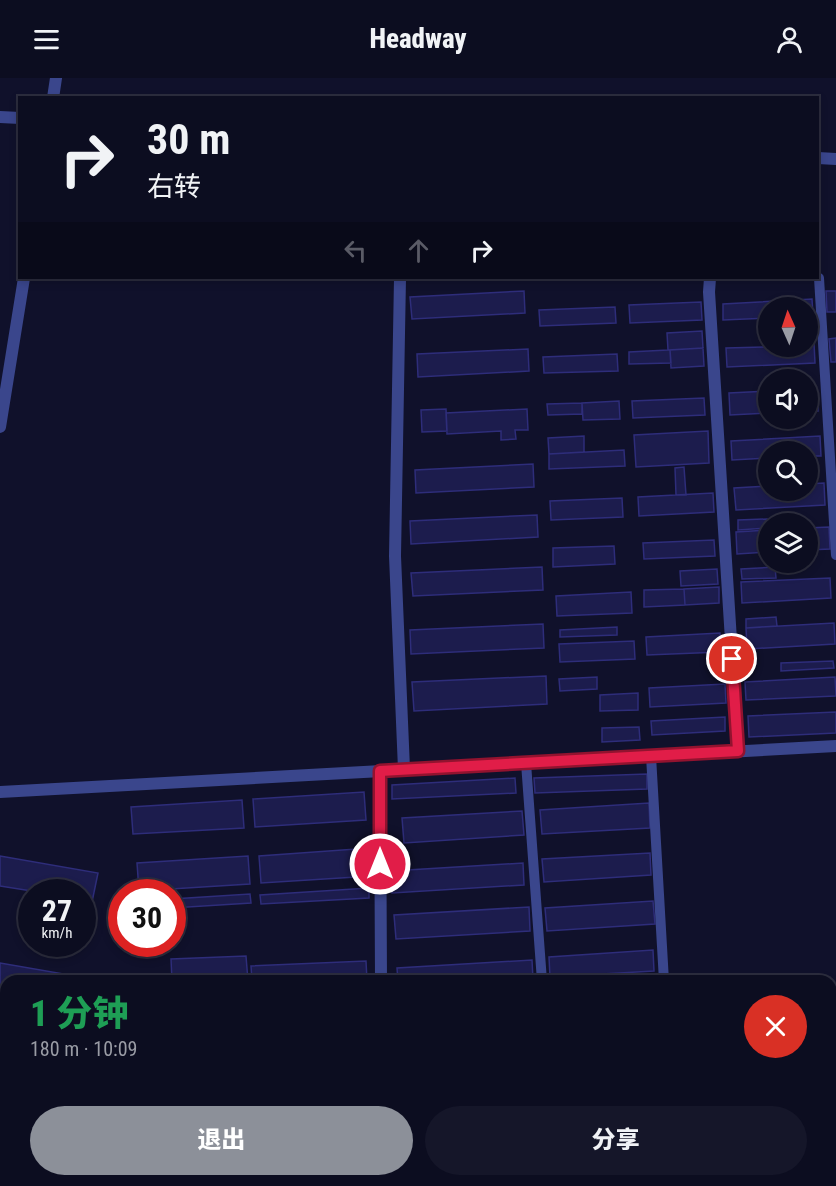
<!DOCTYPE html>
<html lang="zh">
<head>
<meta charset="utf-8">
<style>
	:root { --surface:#0c0d20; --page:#151629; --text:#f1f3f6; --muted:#9a9ca5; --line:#2c2d3e; --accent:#8c9099 }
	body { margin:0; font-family:"Roboto Condensed","Noto Sans SC",sans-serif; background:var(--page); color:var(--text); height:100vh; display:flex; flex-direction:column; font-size:22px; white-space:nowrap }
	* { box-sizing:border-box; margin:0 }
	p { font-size:20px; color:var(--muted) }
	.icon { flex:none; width:33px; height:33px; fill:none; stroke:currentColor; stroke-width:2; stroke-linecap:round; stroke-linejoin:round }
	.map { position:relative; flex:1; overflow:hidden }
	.sheet { position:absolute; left:0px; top:897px; width:837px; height:212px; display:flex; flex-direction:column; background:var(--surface); border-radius:18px 18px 0 0; box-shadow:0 3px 9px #0003,0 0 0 2px var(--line) }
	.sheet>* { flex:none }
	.hud { position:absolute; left:18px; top:18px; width:801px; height:183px; border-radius:0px; box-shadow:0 3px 9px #0003,0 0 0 2px var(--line); background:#0c0d20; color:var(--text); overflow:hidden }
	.needle { width:39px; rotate:357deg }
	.buttons { position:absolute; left:758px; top:219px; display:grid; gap:12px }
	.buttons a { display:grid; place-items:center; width:60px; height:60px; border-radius:50%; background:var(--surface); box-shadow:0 3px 9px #0003,0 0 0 2px var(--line); font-size:30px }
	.speed { position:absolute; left:18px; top:801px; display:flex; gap:12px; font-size:30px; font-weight:700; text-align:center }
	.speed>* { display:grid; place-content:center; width:78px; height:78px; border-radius:50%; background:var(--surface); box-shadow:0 3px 9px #0003,0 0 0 2px var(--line); line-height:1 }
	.speed small { font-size:15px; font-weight:400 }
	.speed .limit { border:9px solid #d22; background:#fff; color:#111 }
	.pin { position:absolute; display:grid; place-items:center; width:51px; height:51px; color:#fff; margin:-26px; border:3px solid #fff; border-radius:50%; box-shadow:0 2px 6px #0007 }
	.me { position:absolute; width:66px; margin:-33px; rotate:0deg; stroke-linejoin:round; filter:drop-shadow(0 0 4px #0008) }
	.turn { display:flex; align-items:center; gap:21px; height:126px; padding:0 30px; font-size:27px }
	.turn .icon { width:78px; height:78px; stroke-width:2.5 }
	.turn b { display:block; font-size:42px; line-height:51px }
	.lanes { display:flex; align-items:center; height:57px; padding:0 30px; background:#0003; justify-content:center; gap:30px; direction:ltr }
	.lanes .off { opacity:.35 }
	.round { display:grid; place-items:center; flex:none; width:63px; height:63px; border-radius:32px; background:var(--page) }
	.summary { display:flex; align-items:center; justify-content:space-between; height:102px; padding:0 30px }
	h1 { font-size:36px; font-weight:800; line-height:45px; color:#1e9e55 }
	.button { display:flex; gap:12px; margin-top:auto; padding:12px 30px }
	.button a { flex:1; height:69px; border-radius:36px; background:var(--accent); color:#fff; font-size:24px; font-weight:800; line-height:69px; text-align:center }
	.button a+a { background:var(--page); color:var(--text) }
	header { display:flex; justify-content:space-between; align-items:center; height:78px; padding:0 30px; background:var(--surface); font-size:27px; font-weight:800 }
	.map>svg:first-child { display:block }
	.building { fill:#1c1c4d; stroke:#2e2d7a; stroke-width:1.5 }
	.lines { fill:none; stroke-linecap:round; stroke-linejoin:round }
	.service { stroke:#3a468c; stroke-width:10 }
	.minor { stroke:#3a468c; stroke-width:12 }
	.tertiary { stroke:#3a468c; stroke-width:12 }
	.route-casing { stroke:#92132f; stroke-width:15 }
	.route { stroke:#e11d48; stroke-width:10 }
</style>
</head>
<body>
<header><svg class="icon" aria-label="menu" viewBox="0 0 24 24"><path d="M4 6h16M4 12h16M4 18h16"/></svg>Headway<svg class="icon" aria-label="person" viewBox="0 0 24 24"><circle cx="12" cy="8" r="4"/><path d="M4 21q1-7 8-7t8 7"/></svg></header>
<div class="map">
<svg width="836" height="1108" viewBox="0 0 836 1108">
	<rect width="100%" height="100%" fill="#10112b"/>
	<path class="building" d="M 524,213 L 525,235 L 412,241 L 410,219 Z
		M 826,213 L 836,213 L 836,234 L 827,234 Z
		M 812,221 L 813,237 L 807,238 L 807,230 L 768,230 L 768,240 L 723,242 L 723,226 Z
		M 701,224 L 702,242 L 630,245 L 629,227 Z
		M 615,229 L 616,245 L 540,248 L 539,232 Z
		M 702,253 L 703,270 L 668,272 L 667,255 Z
		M 836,260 L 836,284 L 831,284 L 829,261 Z
		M 814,265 L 815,285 L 727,289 L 726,270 L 807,268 L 807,266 Z
		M 703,270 L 704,288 L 671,290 L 670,272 Z
		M 528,271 L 529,293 L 418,299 L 417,276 Z
		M 668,272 L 670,272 L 671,285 L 629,286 L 629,274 Z
		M 617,276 L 618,293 L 544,295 L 543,279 Z
		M 807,311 L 817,311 L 818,333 L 807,333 Z
		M 768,313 L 768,335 L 730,337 L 729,315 Z
		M 704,320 L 705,337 L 633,340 L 632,323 Z
		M 619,323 L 620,341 L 583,342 L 582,325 Z
		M 582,325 L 582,336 L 548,337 L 547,326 Z
		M 446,331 L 447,353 L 422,354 L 421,332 Z
		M 527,331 L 528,352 L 515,352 L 516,361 L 501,362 L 501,353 L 447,356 L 446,335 Z
		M 708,353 L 709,385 L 636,389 L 634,357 Z
		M 584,358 L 584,374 L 549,376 L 548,360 Z
		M 820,358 L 821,378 L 807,378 L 807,374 L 768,374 L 768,380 L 732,382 L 731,363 Z
		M 624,372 L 625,388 L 549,391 L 549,376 Z
		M 533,386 L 534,409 L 416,415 L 415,392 Z
		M 684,389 L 686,417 L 676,417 L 675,390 Z
		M 824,405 L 825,427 L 736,432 L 734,410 L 768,408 L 768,412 L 807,412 L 807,406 Z
		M 713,415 L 714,434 L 639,438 L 638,419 Z
		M 622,420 L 623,439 L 551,442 L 550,423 Z
		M 537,437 L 538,459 L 411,466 L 410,443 Z
		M 767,441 L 767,450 L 738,452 L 738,442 Z
		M 829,449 L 830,471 L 807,472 L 807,450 Z
		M 768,452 L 768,474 L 737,476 L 736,454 Z
		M 714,462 L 715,478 L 644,481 L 643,465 Z
		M 614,468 L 615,486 L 553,489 L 553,470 Z
		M 542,489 L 543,512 L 413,518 L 411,495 Z
		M 775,489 L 776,500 L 742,501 L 741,491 Z
		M 717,491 L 718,506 L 681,508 L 680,493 Z
		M 830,500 L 831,520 L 742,525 L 741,504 Z
		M 719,509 L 719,525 L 685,527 L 684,511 Z
		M 684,511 L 685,527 L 644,529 L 644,512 Z
		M 631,514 L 632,535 L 557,538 L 556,518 Z
		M 776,539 L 777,548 L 746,550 L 746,541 Z
		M 834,545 L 835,566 L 747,571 L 746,550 Z
		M 543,546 L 544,570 L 411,576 L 410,552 Z
		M 617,549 L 617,557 L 560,559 L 560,552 Z
		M 720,555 L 721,574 L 647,577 L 646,559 Z
		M 634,563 L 635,581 L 560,584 L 559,566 Z
		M 833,583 L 834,590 L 781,593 L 781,585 Z
		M 546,598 L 547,626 L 414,633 L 412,604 Z
		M 597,599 L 597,611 L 560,613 L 559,601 Z
		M 835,599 L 836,618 L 746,622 L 745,604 Z
		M 725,606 L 726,625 L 650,629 L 649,610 Z
		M 638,615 L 638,632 L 600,633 L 600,617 Z
		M 836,634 L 836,655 L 749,659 L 748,638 Z
		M 725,639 L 725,653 L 652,657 L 651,643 Z
		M 639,649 L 640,662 L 602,664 L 602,650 Z
		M 647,696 L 647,711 L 535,715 L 534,700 Z
		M 515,700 L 516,715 L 392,721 L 392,707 Z
		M 364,714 L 366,742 L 255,749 L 253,721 Z
		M 242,722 L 244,750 L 133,756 L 131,729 Z
		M 649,725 L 650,750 L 542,756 L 540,732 Z
		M 522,733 L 524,757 L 404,765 L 402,740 Z
		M 370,770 L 372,798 L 261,805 L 259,778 Z
		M 650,775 L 651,797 L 544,804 L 542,781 Z
		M 0,778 L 98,795 L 92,824 L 82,822 L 82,814 L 38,814 L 0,808 Z
		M 248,778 L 250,806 L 139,813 L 137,785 Z
		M 523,785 L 524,807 L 392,815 L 391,793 Z
		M 369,810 L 369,820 L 261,826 L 260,817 Z
		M 250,816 L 251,825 L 172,830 L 172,821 Z
		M 653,823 L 655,846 L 547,853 L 545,830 Z
		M 529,829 L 530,853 L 396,861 L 394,837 Z
		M 653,872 L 654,893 L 550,899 L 549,879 Z
		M 246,878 L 248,903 L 172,903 L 171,881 Z
		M 532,882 L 533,901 L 398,903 L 397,890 Z
		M 366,883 L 367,903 L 252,903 L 251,888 Z
		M 0,885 L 87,900 L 86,903 L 6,903 L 6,918 L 0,917 Z
		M 0,996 L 6,997 L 6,1029 L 0,1028 Z
		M 544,1102 L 643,1102 L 644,1108 L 399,1107 Z"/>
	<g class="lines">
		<path class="service" d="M 819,200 L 836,477
			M 651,678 L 664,903
			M 526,685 L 542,903
			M 676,1102 L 676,1108"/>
		<path class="minor" d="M 400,200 L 395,478 L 404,691
			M 710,200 L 709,214 L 738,673
			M 380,693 L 381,903
			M 0,714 L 836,668
			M 383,1102 L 383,1108"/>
		<path class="tertiary" d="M 53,20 L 56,0
			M 0,39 L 20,40
			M 818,80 L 836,81
			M 0,349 L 24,200"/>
	</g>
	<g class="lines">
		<defs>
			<path id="route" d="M 380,786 L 380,693 L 738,673 L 732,581"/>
		</defs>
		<use href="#route" class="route-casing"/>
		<use href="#route" class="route"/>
	</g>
</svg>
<div class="buttons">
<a><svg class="needle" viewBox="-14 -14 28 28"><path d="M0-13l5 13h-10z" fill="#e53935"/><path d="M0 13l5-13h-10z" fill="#9a9ca5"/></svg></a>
<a><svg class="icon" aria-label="sound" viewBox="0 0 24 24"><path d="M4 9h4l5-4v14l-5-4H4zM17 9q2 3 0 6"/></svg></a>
<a><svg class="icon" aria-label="search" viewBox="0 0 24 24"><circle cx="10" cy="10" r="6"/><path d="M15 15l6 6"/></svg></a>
<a><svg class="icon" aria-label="layers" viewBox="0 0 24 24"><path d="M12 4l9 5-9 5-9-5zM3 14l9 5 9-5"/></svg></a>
</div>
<div class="speed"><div>27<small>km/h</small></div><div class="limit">30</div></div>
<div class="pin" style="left:732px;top:581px;background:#d93025"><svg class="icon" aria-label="arrive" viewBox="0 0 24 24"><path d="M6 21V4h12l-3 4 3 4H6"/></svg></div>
<svg class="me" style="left:380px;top:786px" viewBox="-20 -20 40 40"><circle r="17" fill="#e11d48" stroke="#fff" stroke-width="3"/><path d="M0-11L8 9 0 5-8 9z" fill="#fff"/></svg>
<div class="hud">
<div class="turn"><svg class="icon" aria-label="right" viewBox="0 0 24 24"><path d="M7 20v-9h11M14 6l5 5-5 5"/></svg><div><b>30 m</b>右转</div></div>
<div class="lanes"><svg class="icon off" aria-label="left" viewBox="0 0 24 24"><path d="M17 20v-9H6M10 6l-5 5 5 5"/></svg><svg class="icon off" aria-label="ahead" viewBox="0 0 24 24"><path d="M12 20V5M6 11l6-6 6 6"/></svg><svg class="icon" aria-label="right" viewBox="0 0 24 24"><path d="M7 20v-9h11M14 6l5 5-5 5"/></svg></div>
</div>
<section class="sheet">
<div class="summary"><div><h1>1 分钟</h1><p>180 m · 10:09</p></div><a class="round" style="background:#d93025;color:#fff"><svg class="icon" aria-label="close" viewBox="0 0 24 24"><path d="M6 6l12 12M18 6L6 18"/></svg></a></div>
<div class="button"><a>退出</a><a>分享</a></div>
</section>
</div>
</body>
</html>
